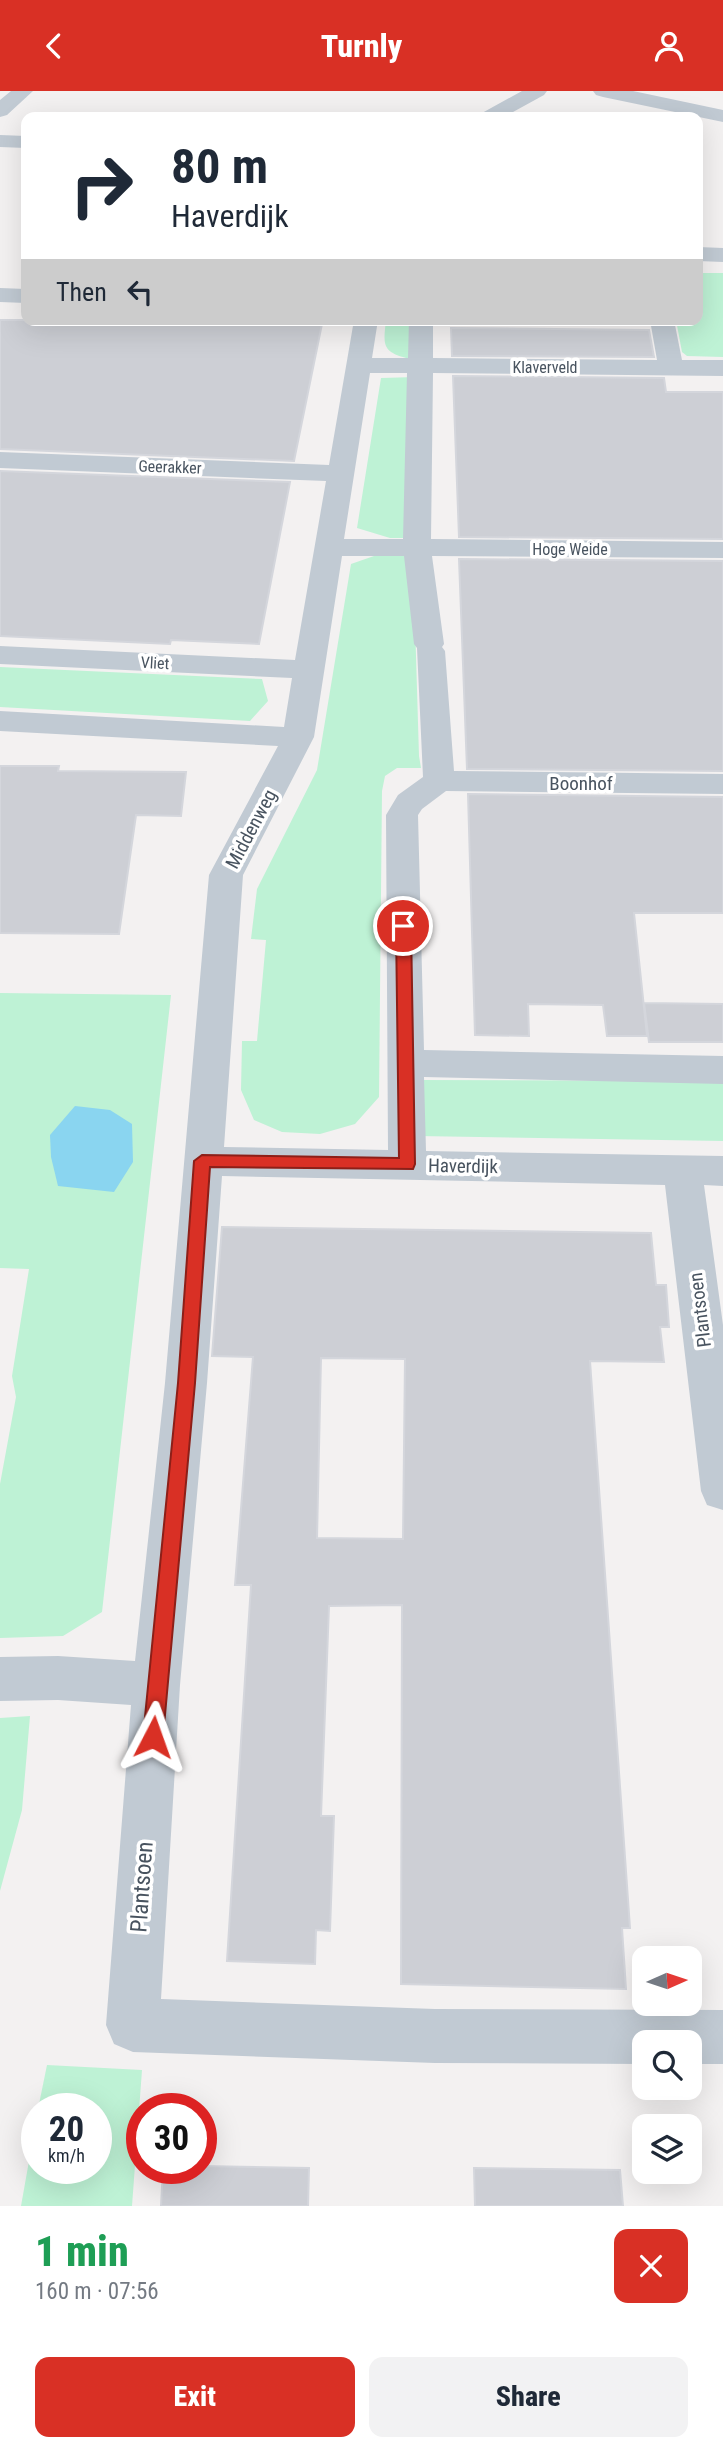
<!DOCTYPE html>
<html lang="en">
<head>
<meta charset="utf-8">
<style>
	:root { --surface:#fff; --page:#f2f2f3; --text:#1f2937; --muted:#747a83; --accent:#d93025 }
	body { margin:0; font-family:"Roboto Condensed",sans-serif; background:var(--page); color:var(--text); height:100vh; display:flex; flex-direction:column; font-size:26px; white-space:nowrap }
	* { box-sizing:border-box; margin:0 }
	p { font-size:23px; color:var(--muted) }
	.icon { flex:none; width:38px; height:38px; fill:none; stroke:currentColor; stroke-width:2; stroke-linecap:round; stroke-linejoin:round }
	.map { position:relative; height:2115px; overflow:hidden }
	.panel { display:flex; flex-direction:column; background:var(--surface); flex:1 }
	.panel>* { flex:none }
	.hud { position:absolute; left:21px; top:21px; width:682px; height:214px; border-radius:14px; box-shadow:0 7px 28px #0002; background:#fff; color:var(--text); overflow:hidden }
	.needle { width:46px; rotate:87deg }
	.buttons { position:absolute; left:632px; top:1855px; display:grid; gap:14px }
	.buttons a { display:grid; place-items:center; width:70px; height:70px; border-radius:14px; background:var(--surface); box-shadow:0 7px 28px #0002; font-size:35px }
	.speed { position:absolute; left:21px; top:2002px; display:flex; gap:14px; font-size:35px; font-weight:700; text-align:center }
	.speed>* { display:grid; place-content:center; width:91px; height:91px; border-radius:50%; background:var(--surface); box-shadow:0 7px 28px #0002; line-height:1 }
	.speed small { font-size:18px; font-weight:400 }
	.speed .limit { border:10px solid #d22; background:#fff; color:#111 }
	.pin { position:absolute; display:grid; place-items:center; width:60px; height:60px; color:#fff; margin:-30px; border:4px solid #fff; border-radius:50%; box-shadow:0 2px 7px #0007 }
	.me { position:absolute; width:77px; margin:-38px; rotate:4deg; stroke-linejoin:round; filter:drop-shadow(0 0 5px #0008) }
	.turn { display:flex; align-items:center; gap:24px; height:147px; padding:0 35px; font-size:32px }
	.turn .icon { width:91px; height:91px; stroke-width:2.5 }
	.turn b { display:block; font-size:49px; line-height:60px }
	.then { display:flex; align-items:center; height:66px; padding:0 35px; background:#0003; gap:14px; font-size:26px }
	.round { display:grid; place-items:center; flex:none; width:74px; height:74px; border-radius:14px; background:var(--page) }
	.overview { display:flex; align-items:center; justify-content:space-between; height:119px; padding:0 35px }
	h1 { font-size:42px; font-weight:800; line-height:52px; color:#1e9e55 }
	.primary-button { display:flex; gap:14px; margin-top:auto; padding:14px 35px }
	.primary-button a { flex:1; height:80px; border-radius:14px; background:var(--accent); color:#fff; font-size:28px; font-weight:800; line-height:80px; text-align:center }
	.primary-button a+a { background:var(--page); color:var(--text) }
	header { display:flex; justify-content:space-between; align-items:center; height:91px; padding:0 35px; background:var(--accent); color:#fff; font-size:32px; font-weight:800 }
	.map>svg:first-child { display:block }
	.green { fill:#bef2d5 }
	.water { fill:#8ad5f0 }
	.building { fill:#cdcfd5; stroke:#d4d6dc; stroke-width:2; fill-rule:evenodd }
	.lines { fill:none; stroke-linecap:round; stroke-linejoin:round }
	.minor { fill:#c1cad3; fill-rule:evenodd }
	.route { fill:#d93025; stroke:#8d1f18; stroke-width:2 }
	.labels { text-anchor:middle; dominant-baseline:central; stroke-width:7; stroke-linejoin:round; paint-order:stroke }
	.far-street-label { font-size:16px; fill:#48535f; stroke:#fff }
	.street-label { font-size:19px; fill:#48535f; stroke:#fff }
	.near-street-label { font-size:23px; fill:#48535f; stroke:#fff }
</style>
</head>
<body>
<header><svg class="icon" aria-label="back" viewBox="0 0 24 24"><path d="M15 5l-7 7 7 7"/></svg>Turnly<svg class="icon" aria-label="person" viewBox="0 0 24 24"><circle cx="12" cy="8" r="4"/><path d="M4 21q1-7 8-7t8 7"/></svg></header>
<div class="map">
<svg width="723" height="2115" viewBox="0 0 723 2115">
	<rect width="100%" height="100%" fill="#f3f1f1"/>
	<path class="green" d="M 698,182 L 723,182 L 723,266 L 687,265 L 682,261 L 676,229 L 698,229 Z
		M 386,229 L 415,229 L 410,268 C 382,261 383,255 386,229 Z
		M 416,286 L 413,447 L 390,447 L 357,437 L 381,287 Z
		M 374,465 L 413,465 L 419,665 L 421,677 L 397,677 L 385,685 L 382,700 L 379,1006 L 355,1033 L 320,1043 L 282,1041 L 254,1029 L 241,999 L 242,950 L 257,950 L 266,849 L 251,848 L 257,798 L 317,679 L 351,473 Z
		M 0,576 L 262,588 L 268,610 L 250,630 L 0,616 Z
		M 0,902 L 171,904 L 102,1521 L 63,1545 L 0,1547 L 0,1393 L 16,1306 L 12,1285 L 29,1178 L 0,1177 Z
		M 417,989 L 723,990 L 723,1050 L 417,1045 Z
		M 30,1625 L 22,1719 L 0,1800 L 0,1627 Z
		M 47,1974 L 142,1979 L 132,2115 L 21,2115 L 37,2025 L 37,2077 L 96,2077 L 96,2018 L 38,2018 Z"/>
	<path class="water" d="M 75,1015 L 110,1019 L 132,1033 L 133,1071 L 114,1101 L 58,1095 L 51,1066 L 50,1044 Z"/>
	<path class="building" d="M 0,229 L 240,229 L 322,233 L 294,370 L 0,358 Z
		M 451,237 L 649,239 L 654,266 L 452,265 Z
		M 453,285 L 664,287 L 666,301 L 723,301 L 723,448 L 459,446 Z
		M 0,380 L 290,391 L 259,553 L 171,549 L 170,553 L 0,545 Z
		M 459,468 L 723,470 L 723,680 L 467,678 Z
		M 0,675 L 59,675 L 58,680 L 186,681 L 181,725 L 136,724 L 119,843 L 0,842 Z
		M 468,703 L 723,706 L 723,822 L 634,822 L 647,945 L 607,945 L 603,914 L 528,913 L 529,945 L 475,944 Z
		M 644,912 L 723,913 L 723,951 L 649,951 Z
		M 222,1136 L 651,1142 L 656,1194 L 666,1194 L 669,1236 L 660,1236 L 664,1271 L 590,1270 L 630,1837 L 622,1837 L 626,1898 L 401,1893 L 402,1514 L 329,1515 L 321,1725 L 334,1725 L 330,1840 L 316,1839 L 315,1873 L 227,1870 L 251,1494 L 235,1494 L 253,1266 L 212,1265 ZM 321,1267 L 405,1268 L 403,1448 L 317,1447 Z
		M 201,2075 L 309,2077 L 308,2115 L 161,2115 L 163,2077 L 201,2077 Z
		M 474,2077 L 620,2079 L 623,2115 L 475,2115 Z"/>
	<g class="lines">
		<path class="minor" d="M 11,0 L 33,0 L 7,24 L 0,26 L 0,9 Z
			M 522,0 L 547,0 L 544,4 L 504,26 L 479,26 L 482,22 Z
			M 593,0 L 633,0 L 723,19 L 723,31 L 603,6 L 596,4 Z
			M 0,44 L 26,45 L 26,57 L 0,56 Z
			M 698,156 L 723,157 L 723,171 L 698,170 Z
			M 0,197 L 26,198 L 26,212 L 0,211 Z
			M 354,229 L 378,229 L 372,267 L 408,267 L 409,229 L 433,229 L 433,267 L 657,269 L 650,229 L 674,229 L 682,269 L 723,269 L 723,285 L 433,282 L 431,448 L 723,451 L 723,467 L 432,465 L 444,553 L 442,556 L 445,560 L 454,680 L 723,683 L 723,703 L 446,700 L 422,718 L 418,724 L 424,959 L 723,965 L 723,993 L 424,986 L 426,1060 L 723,1065 L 723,1095 L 704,1094 L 723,1234 L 723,1419 L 707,1414 L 701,1400 L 665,1094 L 222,1085 L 207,1292 L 180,1594 L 161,1908 L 435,1918 L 723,1919 L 723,1973 L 690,1973 L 690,1951 L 644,1951 L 644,1973 L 435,1972 L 133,1961 L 114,1953 L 106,1934 L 131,1614 L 58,1609 L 0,1610 L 0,1566 L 58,1565 L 135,1570 L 165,1292 L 209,784 L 278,655 L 0,640 L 0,620 L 284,636 L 292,587 L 0,573 L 0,555 L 295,569 L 326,390 L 0,377 L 0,361 L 329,374 ZM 370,282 L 407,282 L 403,448 L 344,448 ZM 342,465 L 404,465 L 414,553 L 417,557 L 423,686 L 398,704 L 386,724 L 388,1059 L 224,1056 L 243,784 L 314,646 Z"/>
	</g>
	<path class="route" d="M 403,830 L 411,835 L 415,1073 L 413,1078 L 210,1076 L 195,1292 L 163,1646 L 160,1653 L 153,1656 L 146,1653 L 143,1646 L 178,1292 L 194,1070 L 202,1064 L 399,1067 L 396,835 Z"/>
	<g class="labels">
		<g class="far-street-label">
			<text x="545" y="276">Klaverveld</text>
			<text transform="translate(170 376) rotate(2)">Geerakker</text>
			<text x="570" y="458">Hoge Weide</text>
			<text transform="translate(155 572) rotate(3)">Vliet</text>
		</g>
		<g class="street-label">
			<text x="581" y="692">Boonhof</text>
			<text transform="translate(251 738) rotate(-62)">Middenweg</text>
			<text transform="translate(463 1075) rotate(1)">Haverdijk</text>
			<text transform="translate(700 1219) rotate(-97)">Plantsoen</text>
		</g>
		<g class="near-street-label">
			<text transform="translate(142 1796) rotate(-86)">Plantsoen</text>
		</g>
	</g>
</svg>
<div class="buttons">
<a><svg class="needle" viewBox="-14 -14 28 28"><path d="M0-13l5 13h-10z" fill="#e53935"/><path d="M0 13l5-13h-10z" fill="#747a83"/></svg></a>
<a><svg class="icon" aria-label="search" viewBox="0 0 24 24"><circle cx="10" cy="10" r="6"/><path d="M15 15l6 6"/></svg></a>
<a><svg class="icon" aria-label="layers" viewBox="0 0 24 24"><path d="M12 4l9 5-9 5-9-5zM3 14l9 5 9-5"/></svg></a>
</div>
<div class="speed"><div>20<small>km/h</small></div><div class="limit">30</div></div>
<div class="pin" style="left:403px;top:835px;background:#d93025"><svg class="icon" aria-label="arrive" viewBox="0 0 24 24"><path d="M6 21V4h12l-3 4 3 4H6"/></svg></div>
<svg class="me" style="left:153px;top:1646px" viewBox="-20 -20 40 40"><path d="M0-17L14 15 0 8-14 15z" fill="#d93025" stroke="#fff" stroke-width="4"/></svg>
<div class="hud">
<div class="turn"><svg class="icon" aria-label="right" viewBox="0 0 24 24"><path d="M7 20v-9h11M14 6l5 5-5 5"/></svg><div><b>80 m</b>Haverdijk</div></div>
<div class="then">Then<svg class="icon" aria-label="left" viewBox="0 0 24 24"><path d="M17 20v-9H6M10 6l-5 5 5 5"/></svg></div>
</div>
</div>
<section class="panel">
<div class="overview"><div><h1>1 min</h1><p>160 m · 07:56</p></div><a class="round" style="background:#d93025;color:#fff"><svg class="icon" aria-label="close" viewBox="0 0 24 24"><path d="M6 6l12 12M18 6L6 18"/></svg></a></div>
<div class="primary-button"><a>Exit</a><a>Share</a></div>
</section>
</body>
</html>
